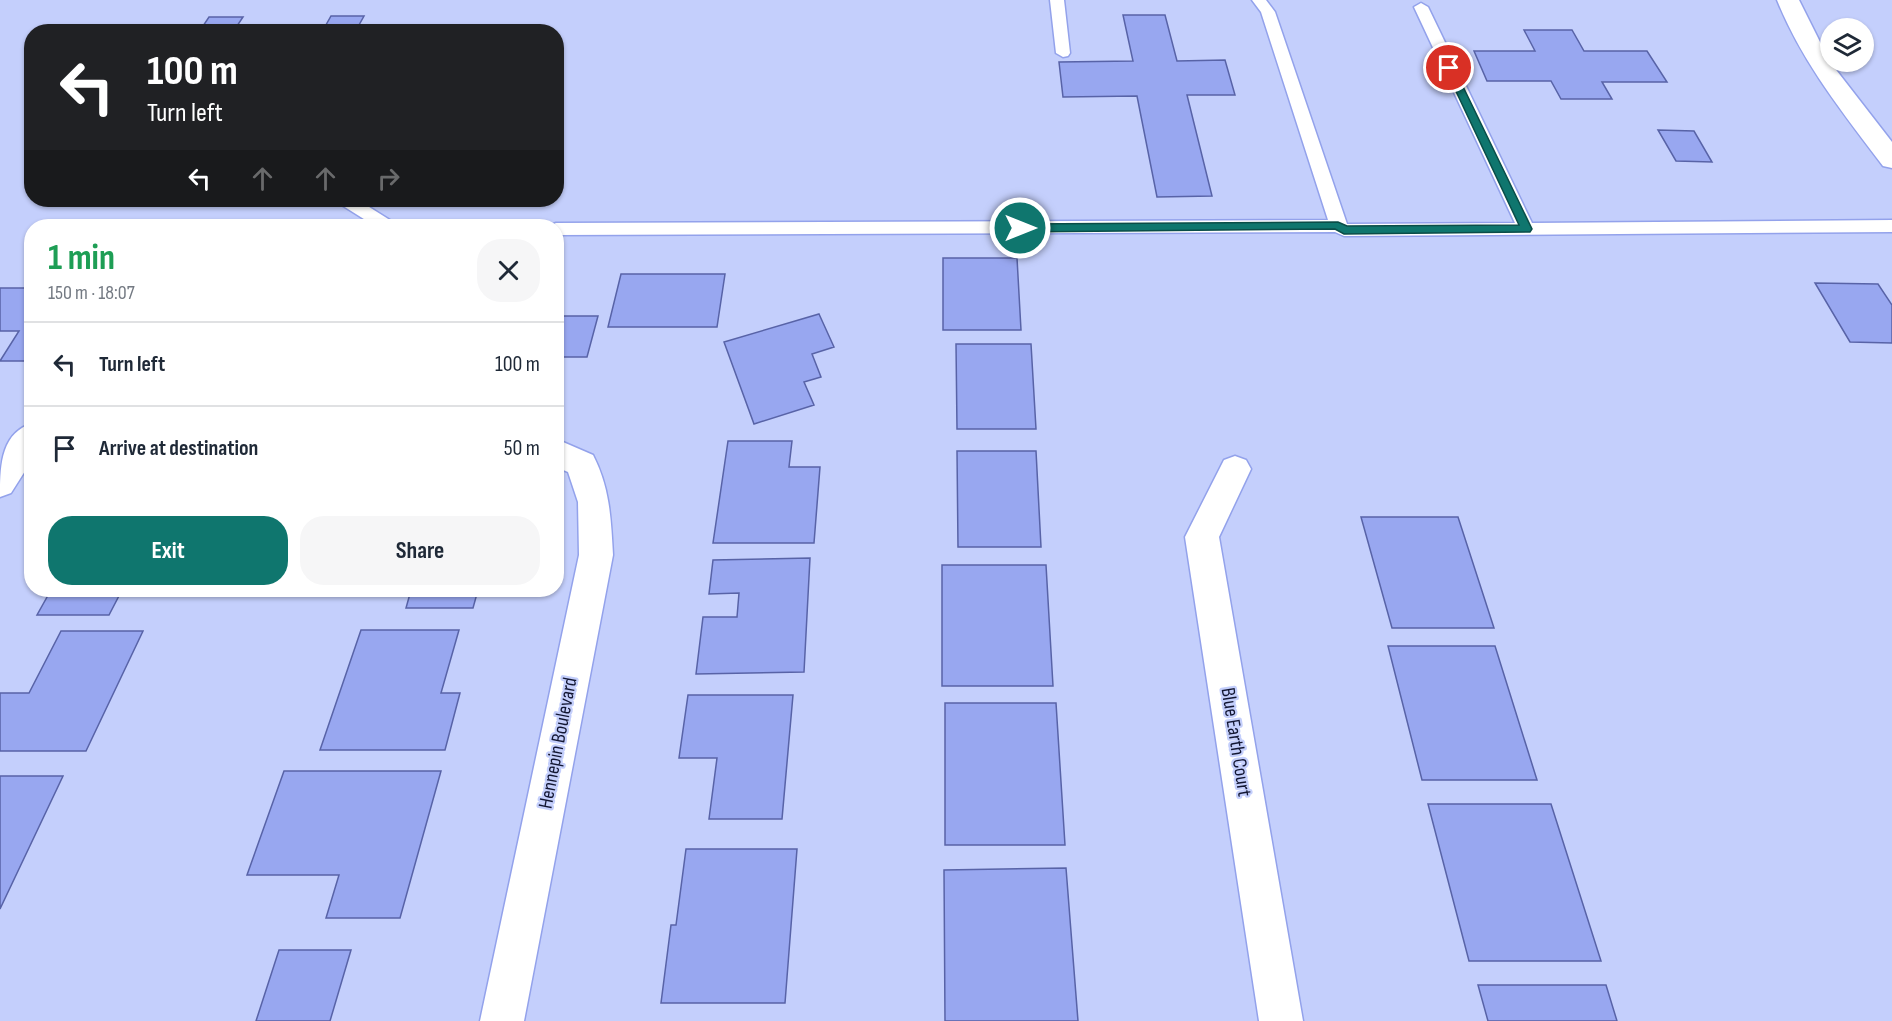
<!DOCTYPE html>
<html lang="en">
<head>
<meta charset="utf-8">
<style>
	:root { --surface:#fff; --page:#f6f6f7; --text:#1f2937; --muted:#747a83; --line:#e0e1e3; --accent:#0f766e }
	body { margin:0; font-family:"Sofia Sans Condensed",sans-serif; background:var(--page); color:var(--text); height:100vh; display:flex; flex-direction:column; font-size:22px; white-space:nowrap }
	* { box-sizing:border-box; margin:0 }
	p { font-size:20px; color:var(--muted) }
	.icon { flex:none; width:33px; height:33px; fill:none; stroke:currentColor; stroke-width:2; stroke-linecap:round; stroke-linejoin:round }
	.map { position:relative; flex:1; overflow:hidden }
	.details { position:absolute; left:24px; top:219px; width:540px; height:378px; display:flex; flex-direction:column; background:var(--surface); border-radius:24px; box-shadow:0 2px 4px #0004 }
	.details>* { flex:none }
	.guide { position:absolute; left:24px; top:24px; width:540px; height:183px; border-radius:24px; box-shadow:0 2px 4px #0004; background:#202124; color:#fff; overflow:hidden }
	.fabs { position:absolute; left:1820px; top:18px; display:grid; gap:12px }
	.fabs a { display:grid; place-items:center; width:54px; height:54px; border-radius:50%; background:var(--surface); box-shadow:0 2px 4px #0004; font-size:30px }
	.pin { position:absolute; display:grid; place-items:center; width:51px; height:51px; color:#fff; margin:-26px; border:3px solid #fff; border-radius:50%; box-shadow:0 2px 6px #0007 }
	.me { position:absolute; width:66px; margin:-33px; rotate:90deg; stroke-linejoin:round; filter:drop-shadow(0 0 4px #0008) }
	.turn { display:flex; align-items:center; gap:21px; height:126px; padding:0 24px; font-size:27px }
	.turn .icon { width:78px; height:78px; stroke-width:2.5 }
	.turn b { display:block; font-size:42px; line-height:51px }
	.lanes { display:flex; align-items:center; height:57px; padding:0 24px; background:#0003; justify-content:center; gap:30px; direction:ltr }
	.lanes .off { opacity:.35 }
	.round { display:grid; place-items:center; flex:none; width:63px; height:63px; border-radius:24px; background:var(--page) }
	.head { display:flex; align-items:center; justify-content:space-between; height:102px; padding:0 24px }
	h1 { font-size:36px; font-weight:700; line-height:45px; color:#1e9e55 }
	.button { display:flex; gap:12px; margin-top:auto; padding:12px 24px }
	.button a { flex:1; height:69px; border-radius:24px; background:var(--accent); color:#fff; font-size:24px; font-weight:700; line-height:69px; text-align:center }
	.button a+a { background:var(--page); color:var(--text) }
	ul { padding:0; list-style:none }
	li { display:flex; align-items:center; gap:18px; height:84px; padding:0 24px; border-top:2px solid var(--line) }
	li div { flex:1 }
	li b { display:block; font-size:22px }
	li em { font-style:normal }
	.map>svg:first-child { display:block }
	.building { fill:#98a7f0; stroke:#5863a7; stroke-width:1.5 }
	.lines { fill:none; stroke-linecap:round; stroke-linejoin:round }
	.service-casing { stroke:#93a2eb; stroke-width:3 }
	.minor-casing { stroke:#93a2eb; stroke-width:3 }
	.service { fill:#fff; fill-rule:evenodd }
	.minor { fill:#fff; fill-rule:evenodd }
	.route { fill:#0f766e; stroke:#0a4d48; stroke-width:1.5 }
	.labels { text-anchor:middle; dominant-baseline:central; stroke-width:4.5; stroke-linejoin:round; paint-order:stroke }
	.street-label { font-size:20px; fill:#121632; stroke:#c4cffc }
</style>
</head>
<body>
<div class="map">
<svg width="1892" height="1021" viewBox="0 0 1892 1021">
	<rect width="100%" height="100%" fill="#c4cffc"/>
	<path class="building" d="M 1123,15 L 1165,15 L 1177,61 L 1225,60 L 1235,95 L 1187,95 L 1212,196 L 1157,197 L 1137,96 L 1063,97 L 1059,62 L 1133,61 Z
		M 331,16 L 364,16 L 355,32 L 322,32 Z
		M 209,17 L 243,17 L 233,32 L 199,32 Z
		M 1524,30 L 1572,30 L 1584,51 L 1647,51 L 1667,82 L 1602,82 L 1612,99 L 1561,99 L 1551,81 L 1487,81 L 1474,51 L 1535,51 Z
		M 1658,130 L 1694,131 L 1712,162 L 1676,161 Z
		M 943,258 L 1017,258 L 1021,330 L 943,330 Z
		M 621,274 L 725,274 L 717,327 L 608,327 Z
		M 1815,283 L 1878,284 L 1892,305 L 1892,343 L 1850,342 Z
		M 0,288 L 32,288 L 32,361 L 0,361 L 19,331 L 0,331 Z
		M 819,314 L 834,347 L 812,354 L 821,377 L 804,382 L 814,405 L 754,424 L 724,342 Z
		M 556,316 L 598,316 L 587,357 L 556,357 Z
		M 956,344 L 1031,344 L 1036,429 L 957,429 Z
		M 728,441 L 792,441 L 789,467 L 820,467 L 814,543 L 713,543 Z
		M 957,451 L 1036,451 L 1041,547 L 958,547 Z
		M 1361,517 L 1458,517 L 1494,628 L 1392,628 Z
		M 810,558 L 804,672 L 696,674 L 703,617 L 737,617 L 739,593 L 709,594 L 713,560 Z
		M 942,565 L 1046,565 L 1053,686 L 942,686 Z
		M 51,590 L 122,590 L 109,615 L 37,615 Z
		M 411,590 L 478,590 L 473,608 L 406,608 Z
		M 361,630 L 459,630 L 441,693 L 460,693 L 445,750 L 320,750 Z
		M 61,631 L 143,631 L 86,751 L 0,751 L 0,693 L 29,693 Z
		M 1388,646 L 1495,646 L 1537,780 L 1422,780 Z
		M 688,695 L 793,695 L 782,819 L 709,819 L 717,758 L 679,758 Z
		M 945,703 L 1056,703 L 1065,845 L 945,845 Z
		M 284,771 L 441,771 L 400,918 L 326,918 L 339,875 L 247,875 Z
		M 0,776 L 63,776 L 0,909 Z
		M 1428,804 L 1551,804 L 1601,961 L 1469,961 Z
		M 686,849 L 797,849 L 785,1003 L 661,1003 L 671,925 L 676,925 Z
		M 1066,868 L 1078,1021 L 945,1021 L 944,870 Z
		M 279,950 L 351,950 L 330,1021 L 256,1021 Z
		M 1478,985 L 1606,985 L 1617,1021 L 1488,1021 Z"/>
	<g class="lines">
		<defs>
			<path id="service" d="M 1050,0 L 1064,0 L 1070,53 L 1068,56 L 1063,57 L 1056,53 Z
				M 1252,0 L 1266,0 L 1275,12 L 1347,224 L 1515,223 L 1414,7 L 1421,3 L 1428,7 L 1532,223 L 1892,220 L 1892,232 L 1344,236 L 1335,232 L 556,235 L 556,226 L 549,226 L 556,223 L 1328,220 L 1261,12 Z
				M 338,200 L 358,200 L 393,222 L 396,226 L 375,226 L 340,204 Z"/>
			<path id="minor" d="M 1777,0 L 1799,0 L 1830,62 L 1892,142 L 1892,168 L 1883,166 C 1843,113 1802,62 1777,0 Z
				M 28,425 L 32,427 L 32,460 L 11,493 L 0,497 C 0,470 0,436 28,425 Z
				M 556,439 L 593,455 C 610,488 611,519 613,555 L 524,1021 L 480,1021 L 579,555 L 578,502 L 568,472 L 556,467 Z
				M 1235,456 L 1246,460 L 1251,469 L 1219,537 L 1303,1021 L 1259,1021 L 1185,537 L 1224,460 Z"/>
		</defs>
		<use href="#service" class="service-casing"/>
		<use href="#minor" class="minor-casing"/>
		<use href="#service" class="service"/>
		<use href="#minor" class="minor"/>
	</g>
	<path class="route" d="M 1449,65 L 1454,68 L 1532,229 L 1530,232 L 1344,234 L 1335,229 L 1020,232 L 1014,228 L 1020,224 L 1338,222 L 1347,226 L 1519,225 L 1445,68 Z"/>
	<g class="labels">
		<g class="street-label">
			<text transform="translate(1236 742) rotate(81)">Blue Earth Court</text>
			<text transform="translate(558 743) rotate(-79)">Hennepin Boulevard</text>
		</g>
	</g>
</svg>
<div class="fabs">
<a><svg class="icon" aria-label="layers" viewBox="0 0 24 24"><path d="M12 4l9 5-9 5-9-5zM3 14l9 5 9-5"/></svg></a>
</div>
<div class="pin" style="left:1449px;top:68px;background:#d93025"><svg class="icon" aria-label="arrive" viewBox="0 0 24 24"><path d="M6 21V4h12l-3 4 3 4H6"/></svg></div>
<svg class="me" style="left:1020px;top:228px" viewBox="-20 -20 40 40"><circle r="17" fill="#0f766e" stroke="#fff" stroke-width="3"/><path d="M0-11L8 9 0 5-8 9z" fill="#fff"/></svg>
<div class="guide">
<div class="turn"><svg class="icon" aria-label="left" viewBox="0 0 24 24"><path d="M17 20v-9H6M10 6l-5 5 5 5"/></svg><div><b>100 m</b>Turn left</div></div>
<div class="lanes"><svg class="icon" aria-label="left" viewBox="0 0 24 24"><path d="M17 20v-9H6M10 6l-5 5 5 5"/></svg><svg class="icon off" aria-label="ahead" viewBox="0 0 24 24"><path d="M12 20V5M6 11l6-6 6 6"/></svg><svg class="icon off" aria-label="ahead" viewBox="0 0 24 24"><path d="M12 20V5M6 11l6-6 6 6"/></svg><svg class="icon off" aria-label="right" viewBox="0 0 24 24"><path d="M7 20v-9h11M14 6l5 5-5 5"/></svg></div>
</div>
<section class="details">
<div class="head"><div><h1>1 min</h1><p>150 m · 18:07</p></div><a class="round"><svg class="icon" aria-label="close" viewBox="0 0 24 24"><path d="M6 6l12 12M18 6L6 18"/></svg></a></div>
<ul>
<li><svg class="icon" aria-label="left" viewBox="0 0 24 24"><path d="M17 20v-9H6M10 6l-5 5 5 5"/></svg><div><b>Turn left</b></div><em>100 m</em></li>
<li><svg class="icon" aria-label="arrive" viewBox="0 0 24 24"><path d="M6 21V4h12l-3 4 3 4H6"/></svg><div><b>Arrive at destination</b></div><em>50 m</em></li>
</ul>
<div class="button"><a>Exit</a><a>Share</a></div>
</section>
</div>
</body>
</html>
